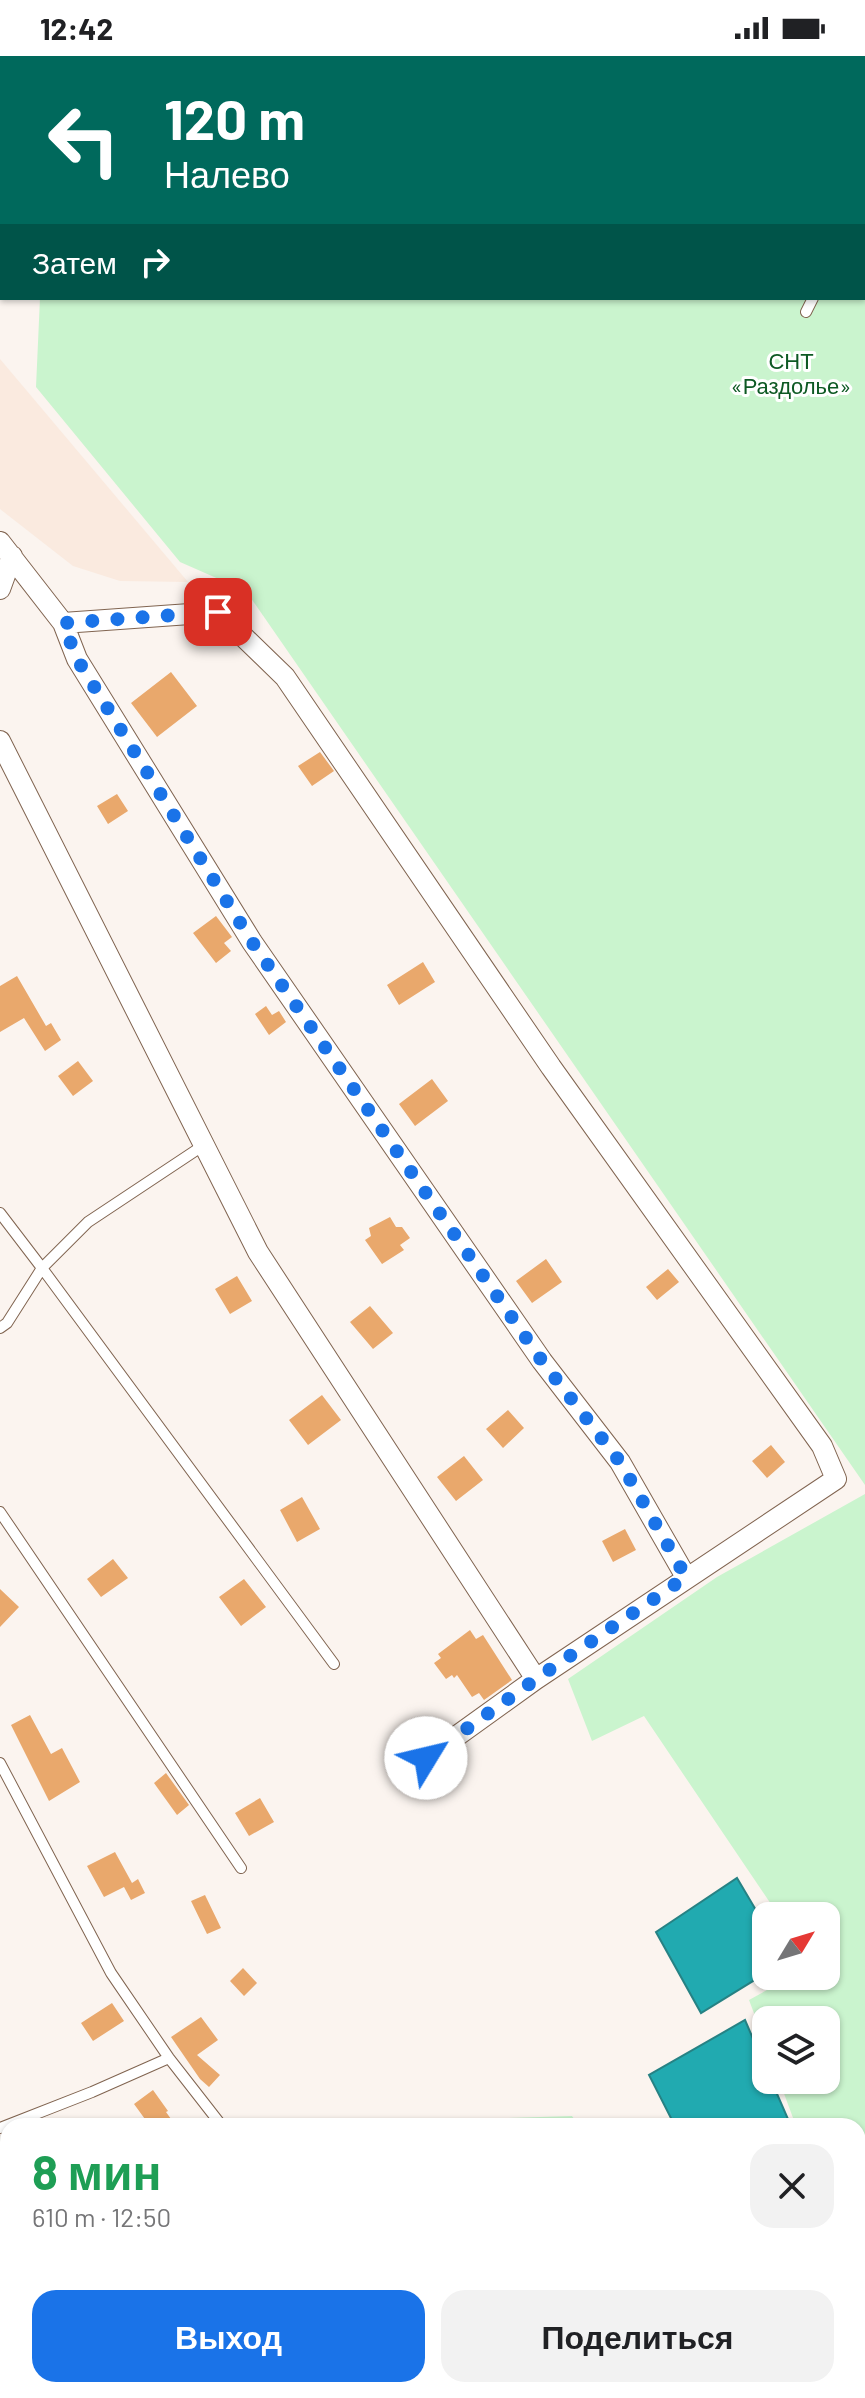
<!DOCTYPE html>
<html lang="ru">
<head>
<meta charset="utf-8">
<style>
	:root { --surface:#fff; --page:#f2f2f2; --text:#202124; --muted:#757577; --accent:#1a73e8 }
	body { margin:0; font-family:Barlow,sans-serif; background:var(--page); color:var(--text); height:100vh; display:flex; flex-direction:column; font-size:30px; white-space:nowrap }
	* { box-sizing:border-box; margin:0 }
	p { font-size:26px; color:var(--muted) }
	.icon { flex:none; width:44px; height:44px; fill:none; stroke:currentColor; stroke-width:2; stroke-linecap:round; stroke-linejoin:round }
	.map { position:relative; flex:1; overflow:hidden }
	.panel { position:absolute; left:0px; top:2062px; width:866px; height:280px; display:flex; flex-direction:column; background:var(--surface); border-radius:24px 24px 0 0; box-shadow:0 2px 6px #0004 }
	.panel>* { flex:none }
	.banner { position:absolute; left:0px; top:0px; width:866px; height:244px; box-shadow:0 2px 6px #0004; background:#00695c; color:#fff; overflow:hidden }
	.needle { width:52px; rotate:52deg }
	.controls { position:absolute; left:752px; top:1846px; display:grid; gap:16px }
	.controls a { display:grid; place-items:center; width:88px; height:88px; border-radius:16px; background:var(--surface); box-shadow:0 2px 6px #0004; font-size:40px }
	.pin { position:absolute; display:grid; place-items:center; width:68px; height:68px; color:#fff; margin:-34px; border-radius:16px; box-shadow:0 4px 12px #0006 }
	.me { position:absolute; width:88px; margin:-44px; rotate:54deg; stroke-linejoin:round; filter:drop-shadow(0 0 6px #0008) }
	.turn { display:flex; align-items:center; gap:28px; height:168px; padding:0 32px; font-size:36px }
	.turn .icon { width:104px; height:104px; stroke-width:2.5 }
	.turn b { display:block; font-size:56px; line-height:68px }
	.then { display:flex; align-items:center; height:76px; padding:0 32px; background:#0003; gap:16px; font-size:30px }
	.round { display:grid; place-items:center; flex:none; width:84px; height:84px; border-radius:24px; background:var(--page) }
	.head { display:flex; align-items:center; justify-content:space-between; height:136px; padding:0 32px }
	h1 { font-size:48px; font-weight:700; line-height:60px; color:#1e9e55 }
	.cta { display:flex; gap:16px; margin-top:auto; padding:16px 32px }
	.cta a { flex:1; height:92px; border-radius:24px; background:var(--accent); color:#fff; font-size:32px; font-weight:700; line-height:92px; text-align:center }
	.cta a+a { background:var(--page); color:var(--text) }
	.status { display:flex; justify-content:space-between; align-items:center; height:56px; padding:0 40px; background:var(--surface); direction:ltr }
	.status svg { height:22px; fill:currentColor }
	.map>svg:first-child { display:block }
	.built { fill:#faeadf }
	.green { fill:#caf4ce }
	.water { fill:#21aab0; stroke:#268284; stroke-width:2 }
	.building { fill:#e9a86c }
	.lines { fill:none; stroke-linecap:round; stroke-linejoin:round }
	.lane-casing { stroke:#806450; stroke-width:12 }
	.street-casing { stroke:#806450; stroke-width:22 }
	.path { stroke:#8c827b; stroke-width:3; stroke-dasharray:4 6; stroke-linecap:butt }
	.lane { stroke:#fff; stroke-width:10 }
	.street { stroke:#fff; stroke-width:20 }
	.route { stroke:#1a73e8; stroke-width:14; stroke-dasharray:0 25.2 }
	.labels { text-anchor:middle; dominant-baseline:central; stroke-width:6; stroke-linejoin:round; paint-order:stroke }
	.park-label { font-size:22px; fill:#0d5923; stroke:#fff }
</style>
</head>
<body>
<div class="status"><b>12:42</b><svg viewBox="0 0 49 12"><path d="M0 12V9h3v3zM5 12V6h3v6zM10 12V3h3v9zM15 12V0h3v12zM26 1h20v11H26zM47 4h2v5h-2z"/></svg></div>
<div class="map">
<svg width="865" height="2342" viewBox="0 0 865 2342">
	<rect width="100%" height="100%" fill="#fbf4ef"/>
	<path class="built" d="M 0,303 L 188,526 L 120,525 L 73,510 L 0,453 Z"/>
	<path class="green" d="M 0,0 L 865,0 L 865,1429 L 246,535 L 180,506 L 36,331 L 40,242 L 864,242 L 864,2 L 2,2 L 2,121 Z
		M 865,1438 L 865,2328 L 858,2326 L 858,2070 L 796,2070 L 779,2024 L 826,2024 L 826,1964 L 766,1964 L 766,1989 L 749,1944 L 792,1920 L 826,1920 L 826,1860 L 779,1860 L 644,1660 L 592,1685 L 568,1623 L 717,1521 Z
		M 572,2060 L 579,2070 L 405,2070 L 410,2065 Z
		M 432,2334 L 759,2334 L 756,2342 L 440,2342 Z"/>
	<path class="water" d="M 737,1822 L 766,1871 L 766,1917 L 701,1957 L 656,1876 Z
		M 745,1964 L 766,2013 L 766,2024 L 771,2024 L 791,2070 L 675,2070 L 649,2019 Z"/>
	<path class="building" d="M 171,616 L 197,650 L 157,681 L 131,647 Z
		M 320,696 L 334,715 L 312,730 L 298,710 Z
		M 117,738 L 128,755 L 108,768 L 97,750 Z
		M 216,860 L 232,881 L 224,887 L 231,895 L 216,907 L 193,877 Z
		M 423,906 L 435,926 L 399,949 L 387,929 Z
		M 17,920 L 46,970 L 51,967 L 61,984 L 45,995 L 24,962 L 0,976 L 0,930 Z
		M 266,950 L 272,959 L 279,955 L 286,966 L 269,979 L 255,958 Z
		M 78,1005 L 93,1025 L 73,1040 L 58,1020 Z
		M 432,1023 L 448,1045 L 415,1070 L 399,1048 Z
		M 390,1161 L 396,1171 L 402,1171 L 410,1182 L 400,1189 L 404,1194 L 382,1208 L 365,1184 L 371,1180 L 369,1172 Z
		M 546,1203 L 562,1226 L 532,1247 L 516,1225 Z
		M 668,1213 L 679,1226 L 657,1244 L 646,1231 Z
		M 237,1220 L 252,1245 L 230,1258 L 215,1233 Z
		M 370,1250 L 393,1277 L 373,1293 L 350,1266 Z
		M 322,1339 L 341,1364 L 308,1389 L 289,1364 Z
		M 508,1354 L 524,1372 L 503,1392 L 486,1373 Z
		M 771,1389 L 785,1406 L 767,1422 L 752,1405 Z
		M 464,1400 L 483,1424 L 456,1445 L 437,1421 Z
		M 302,1441 L 320,1473 L 297,1486 L 280,1454 Z
		M 625,1473 L 636,1494 L 613,1506 L 602,1485 Z
		M 113,1503 L 128,1522 L 101,1541 L 87,1523 Z
		M 244,1523 L 266,1551 L 241,1570 L 219,1541 Z
		M 0,1533 L 19,1551 L 0,1571 Z
		M 470,1574 L 476,1583 L 483,1579 L 512,1624 L 484,1644 L 479,1637 L 472,1641 L 457,1619 L 454,1622 L 452,1619 L 446,1623 L 434,1607 L 441,1602 L 438,1598 Z
		M 30,1659 L 51,1698 L 62,1692 L 80,1726 L 49,1745 L 11,1669 Z
		M 166,1717 L 189,1749 L 177,1759 L 154,1727 Z
		M 260,1742 L 274,1766 L 249,1780 L 235,1757 Z
		M 115,1796 L 132,1827 L 138,1823 L 145,1837 L 131,1844 L 124,1831 L 104,1841 L 87,1810 Z
		M 205,1839 L 221,1872 L 207,1878 L 191,1845 Z
		M 243,1912 L 257,1927 L 244,1940 L 230,1925 Z
		M 112,1947 L 124,1965 L 93,1985 L 81,1967 Z
		M 201,1961 L 218,1984 L 197,1999 L 220,2019 L 209,2031 L 200,2023 L 171,1981 Z
		M 153,2034 L 168,2055 L 166,2056 L 176,2070 L 150,2070 L 134,2048 Z"/>
	<g class="lines">
		<defs>
			<path id="lane" d="M 675,2 L 680,2
				M 794,2 L 794,0
				M 864,144 L 865,144
				M 806,256 L 813,242
				M 0,1157 L 42,1212 L 88,1166 L 204,1089
				M 0,1272 L 7,1267 L 42,1212 L 334,1608
				M 0,1456 L 241,1812
				M 0,1707 L 111,1917 L 169,2002 L 222,2070
				M 0,2072 L 92,2036 L 169,2002
				M 425,2334 L 432,2342"/>
			<path id="street" d="M 0,486 L 63,567 L 218,556 L 285,621 L 551,1011 L 822,1390 L 836,1423 L 536,1623
				M 0,533 L 12,500
				M 63,567 L 77,603 L 252,886 L 542,1305 L 620,1406 L 686,1521
				M 0,685 L 258,1196 L 536,1623 L 404,1718"/>
		</defs>
		<use href="#lane" class="lane-casing"/>
		<use href="#street" class="street-casing"/>
		<path class="path" d="M 858,2091 L 865,2086
			M 620,2342 L 620,2334"/>
		<use href="#lane" class="lane"/>
		<use href="#street" class="street"/>
	</g>
	<g class="lines">
		<path class="route" d="M 218,556 L 63,567 L 77,603 L 252,886 L 542,1305 L 620,1406 L 686,1521 L 536,1623 L 426,1702"/>
	</g>
	<g class="labels">
		<g class="park-label">
			<text x="791" y="304">СНТ<tspan x="791" dy="25">«Раздолье»</tspan></text>
		</g>
	</g>
</svg>
<div class="controls">
<a><svg class="needle" viewBox="-14 -14 28 28"><path d="M0-13l5 13h-10z" fill="#e53935"/><path d="M0 13l5-13h-10z" fill="#757577"/></svg></a>
<a><svg class="icon" aria-label="layers" viewBox="0 0 24 24"><path d="M12 4l9 5-9 5-9-5zM3 14l9 5 9-5"/></svg></a>
</div>
<div class="pin" style="left:218px;top:556px;background:#d93025"><svg class="icon" aria-label="arrive" viewBox="0 0 24 24"><path d="M6 21V4h12l-3 4 3 4H6"/></svg></div>
<svg class="me" style="left:426px;top:1702px" viewBox="-20 -20 40 40"><circle r="19" fill="#fff"/><path d="M0-13L10 11 0 6-10 11z" fill="#1a73e8"/></svg>
<div class="banner">
<div class="turn"><svg class="icon" aria-label="left" viewBox="0 0 24 24"><path d="M17 20v-9H6M10 6l-5 5 5 5"/></svg><div><b>120 m</b>Налево</div></div>
<div class="then">Затем<svg class="icon" aria-label="right" viewBox="0 0 24 24"><path d="M7 20v-9h11M14 6l5 5-5 5"/></svg></div>
</div>
<section class="panel">
<div class="head"><div><h1>8 мин</h1><p>610 m · 12:50</p></div><a class="round"><svg class="icon" aria-label="close" viewBox="0 0 24 24"><path d="M6 6l12 12M18 6L6 18"/></svg></a></div>
<div class="cta"><a>Выход</a><a>Поделиться</a></div>
</section>
</div>
</body>
</html>
